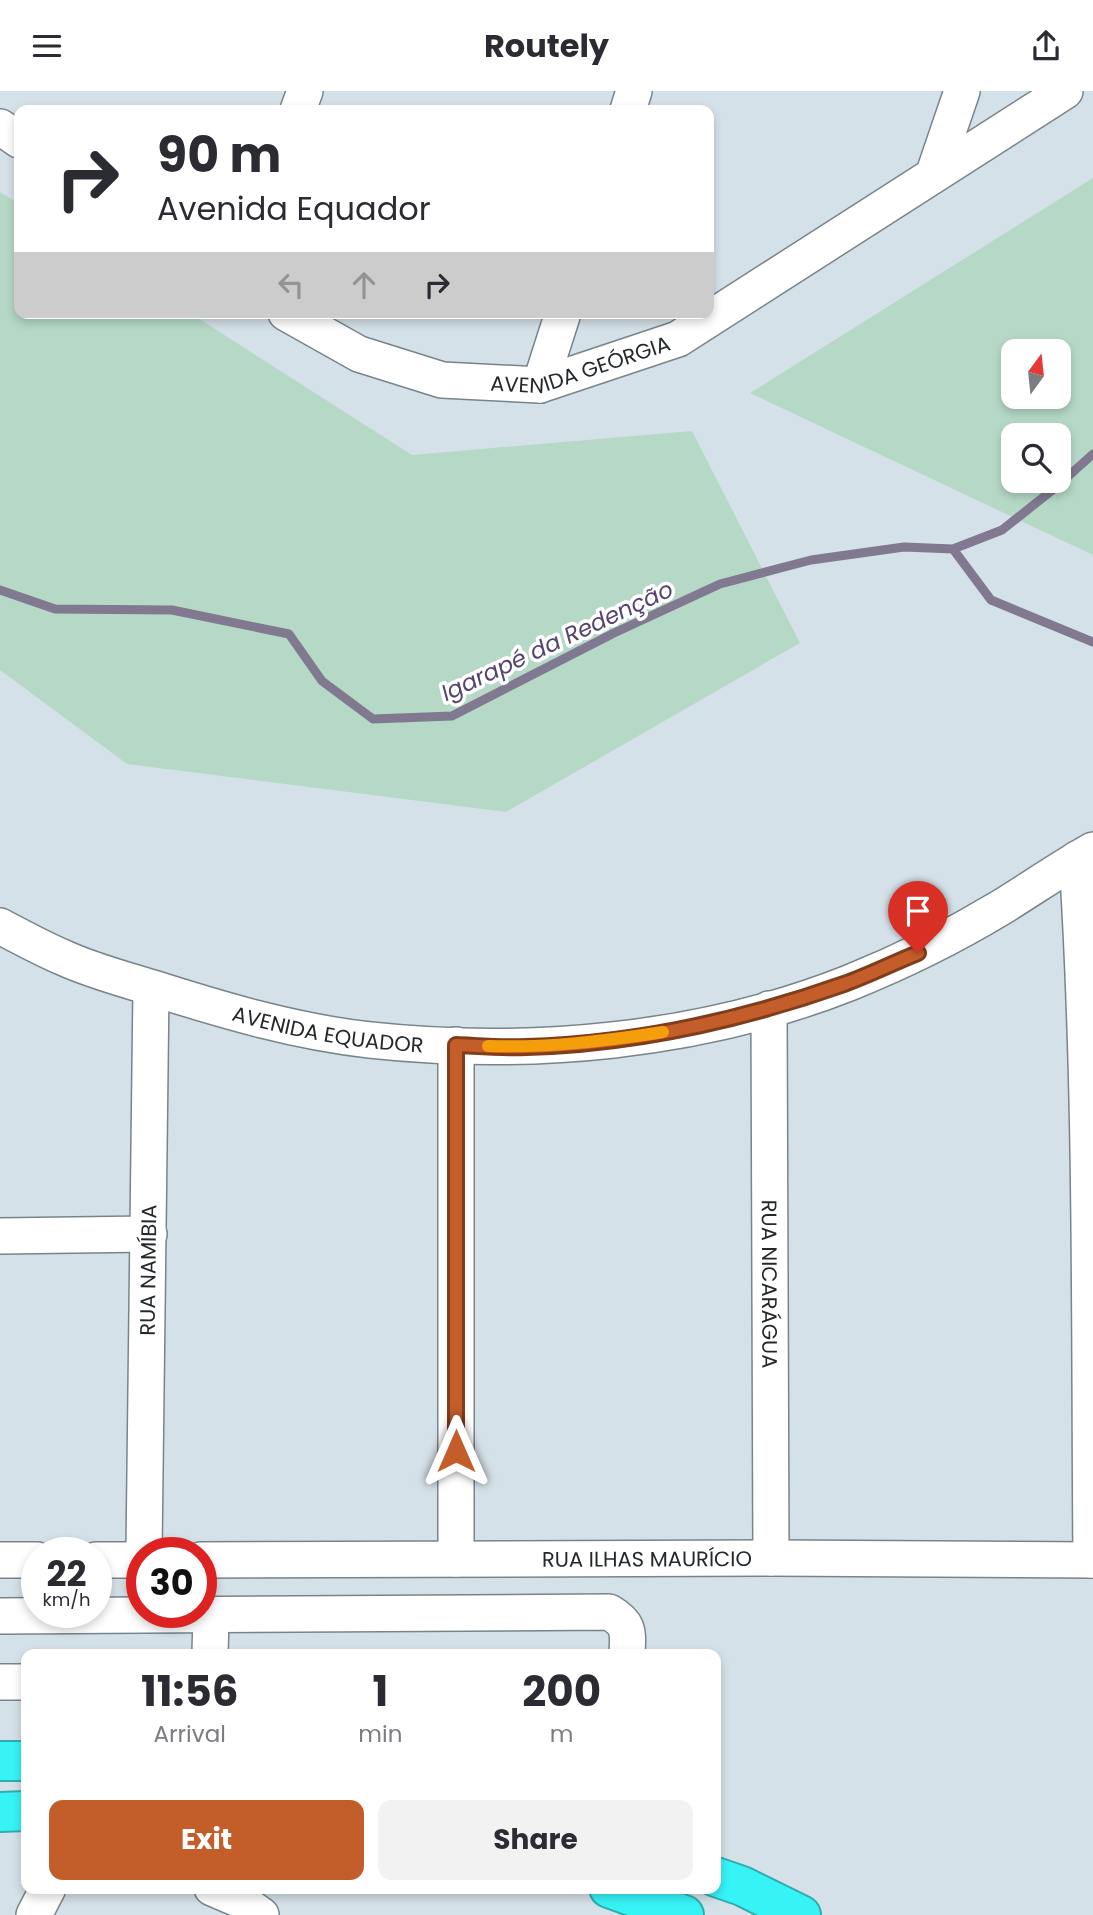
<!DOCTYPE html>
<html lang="en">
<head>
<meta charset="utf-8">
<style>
	:root { --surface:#fff; --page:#f2f2f3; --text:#2b2b33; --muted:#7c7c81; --accent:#c35e2b }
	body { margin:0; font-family:Poppins,sans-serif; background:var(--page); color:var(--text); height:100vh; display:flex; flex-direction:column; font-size:26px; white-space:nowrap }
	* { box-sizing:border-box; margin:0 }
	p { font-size:23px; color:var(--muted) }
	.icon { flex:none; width:38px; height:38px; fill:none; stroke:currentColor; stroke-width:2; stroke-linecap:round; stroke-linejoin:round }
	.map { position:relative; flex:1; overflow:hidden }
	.details { position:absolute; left:21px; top:1558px; width:700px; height:245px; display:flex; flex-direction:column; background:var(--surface); border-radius:14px; box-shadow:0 4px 10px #0003 }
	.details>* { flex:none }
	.top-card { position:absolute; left:14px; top:14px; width:700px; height:214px; border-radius:14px; box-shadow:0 4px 10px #0003; background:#fff; color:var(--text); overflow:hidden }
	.needle { width:46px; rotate:15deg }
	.controls { position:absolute; left:1001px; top:248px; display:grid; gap:14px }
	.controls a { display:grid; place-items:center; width:70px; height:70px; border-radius:14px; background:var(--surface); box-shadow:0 4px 10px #0003; font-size:35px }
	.speed { position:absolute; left:21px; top:1446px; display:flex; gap:14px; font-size:35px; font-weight:700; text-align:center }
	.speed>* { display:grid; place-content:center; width:91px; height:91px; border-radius:50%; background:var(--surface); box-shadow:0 4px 10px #0003; line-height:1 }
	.speed small { font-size:18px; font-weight:400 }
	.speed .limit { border:10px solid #d22; background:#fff; color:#111 }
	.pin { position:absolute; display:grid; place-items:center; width:60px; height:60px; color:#fff; margin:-72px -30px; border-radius:50% 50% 50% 0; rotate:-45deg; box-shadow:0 0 7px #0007 }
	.pin .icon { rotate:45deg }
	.me { position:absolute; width:77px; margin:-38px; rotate:0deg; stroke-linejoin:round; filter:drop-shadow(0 0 5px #0008) }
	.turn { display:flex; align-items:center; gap:24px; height:147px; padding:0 28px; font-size:32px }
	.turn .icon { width:91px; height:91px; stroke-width:2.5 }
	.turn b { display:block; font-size:49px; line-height:60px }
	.lanes { display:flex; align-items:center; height:66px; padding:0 28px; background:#0003; justify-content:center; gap:35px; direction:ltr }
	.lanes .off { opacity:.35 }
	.eta { display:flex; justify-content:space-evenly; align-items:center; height:119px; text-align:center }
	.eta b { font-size:42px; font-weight:700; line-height:49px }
	.primary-button { display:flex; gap:14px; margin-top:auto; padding:14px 28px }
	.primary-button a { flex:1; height:80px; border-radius:14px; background:var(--accent); color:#fff; font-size:28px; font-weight:700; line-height:80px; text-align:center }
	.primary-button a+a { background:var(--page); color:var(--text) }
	header { display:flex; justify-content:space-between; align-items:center; height:91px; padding:0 28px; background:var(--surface); font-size:32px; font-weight:700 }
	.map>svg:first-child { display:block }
	.green { fill:#b6d9c7; fill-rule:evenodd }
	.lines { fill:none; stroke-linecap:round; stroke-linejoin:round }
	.stream { stroke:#807990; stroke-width:9 }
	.minor-casing { stroke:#79848a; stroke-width:38 }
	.highway-casing { stroke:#30acaf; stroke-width:42 }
	.minor { stroke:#fff; stroke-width:35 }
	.highway { stroke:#36f3f6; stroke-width:38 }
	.route-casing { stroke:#7f3d1c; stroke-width:18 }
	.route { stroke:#c35e2b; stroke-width:12 }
	.slow { stroke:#f59e0b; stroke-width:12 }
	.labels { text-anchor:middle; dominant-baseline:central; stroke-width:7; stroke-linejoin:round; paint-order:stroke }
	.street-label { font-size:21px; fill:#24282b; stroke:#fff }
	.water-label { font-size:23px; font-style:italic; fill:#554371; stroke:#fff }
</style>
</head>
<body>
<header><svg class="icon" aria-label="menu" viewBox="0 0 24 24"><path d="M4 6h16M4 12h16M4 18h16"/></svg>Routely<svg class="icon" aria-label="share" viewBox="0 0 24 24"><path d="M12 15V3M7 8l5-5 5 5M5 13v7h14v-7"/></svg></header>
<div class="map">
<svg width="1093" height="1824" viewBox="0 0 1093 1824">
	<rect width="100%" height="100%" fill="#d5e1e8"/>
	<path class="green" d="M 1093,87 L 1093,464 L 750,302 ZM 1013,261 L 1059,261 L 1059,306 L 1013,306 ZM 1013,345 L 1059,345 L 1059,390 L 1013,390 Z
		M 0,101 L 19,113 L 19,222 L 190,222 L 412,364 L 692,340 L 800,552 L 506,721 L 127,673 L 0,579 Z"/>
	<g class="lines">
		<path class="stream" d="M 953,458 L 991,509 L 1093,551
			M 0,499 L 55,518 L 172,519 L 289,543 L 322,590 L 373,628 L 452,625 L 614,542 L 720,493 L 811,469 L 904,456 L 953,458 L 1002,439 L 1055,397 L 1093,363"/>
		<defs>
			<g id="minor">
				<path d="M 298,19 L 305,0"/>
				<path d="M 628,19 L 634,0"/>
				<path d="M 0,36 L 19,49"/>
				<path d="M 934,82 L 962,0"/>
				<path id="s1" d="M 286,222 L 359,263 L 442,289 L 540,294 L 678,248 L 1065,0"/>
				<path d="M 540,294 L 563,222"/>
				<path d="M 1077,768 C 1092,1001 1089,1235 1091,1469"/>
				<path id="s2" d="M 0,835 C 21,846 41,857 62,866 C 92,880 124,888 156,898 C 225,920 297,941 370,949 C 528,966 700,951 849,892 C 901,871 952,846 1000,817 C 1031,798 1061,777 1093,759"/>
				<path id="s3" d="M 769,918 L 771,1467"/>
				<path d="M 0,1145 L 149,1143"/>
				<path id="s4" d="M 144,1461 L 151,897"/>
				<path d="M 456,1468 L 456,954"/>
				<path d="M 0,1469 L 37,1469"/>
				<path d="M 96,1469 L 142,1469"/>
				<path id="s5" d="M 201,1469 L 771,1467 L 1093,1469"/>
				<path d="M 0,1525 L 609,1521 C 630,1533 628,1541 627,1563"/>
				<path d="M 210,1563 L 211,1525"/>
				<path d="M 0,1591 L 26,1591"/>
				<path d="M 212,1797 L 238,1808 L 261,1824"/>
				<path d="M 34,1824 L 48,1797"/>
			</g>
			<path id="highway" d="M 0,1670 L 26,1670
				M 0,1721 L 26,1720
				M 716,1786 L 742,1795 L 801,1824
				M 609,1797 L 684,1824"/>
		</defs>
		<use href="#minor" class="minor-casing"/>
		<use href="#highway" class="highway-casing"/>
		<use href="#minor" class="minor"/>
		<use href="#highway" class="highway"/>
	</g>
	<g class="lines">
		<defs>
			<path id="route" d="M 456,1360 L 456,954 C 479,955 502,957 526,956 C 634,953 742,929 844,893 C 869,884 893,872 918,862"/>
		</defs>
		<use href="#route" class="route-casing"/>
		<use href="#route" class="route"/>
		<path class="slow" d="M 488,955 C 547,957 605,950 663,941"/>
	</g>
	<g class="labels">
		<g class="street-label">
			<text stroke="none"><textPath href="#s1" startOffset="312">AVENIDA GEÓRGIA</textPath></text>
			<text stroke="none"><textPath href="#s2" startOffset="346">AVENIDA EQUADOR</textPath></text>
			<text stroke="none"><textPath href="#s4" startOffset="282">RUA NAMÍBIA</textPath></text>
			<text stroke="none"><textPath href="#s3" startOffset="275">RUA NICARÁGUA</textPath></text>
			<text stroke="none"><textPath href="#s5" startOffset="446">RUA ILHAS MAURÍCIO</textPath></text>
		</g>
		<g class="water-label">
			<text transform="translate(557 550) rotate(-25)">Igarapé da Redenção</text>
		</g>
	</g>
</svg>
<div class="controls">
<a><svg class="needle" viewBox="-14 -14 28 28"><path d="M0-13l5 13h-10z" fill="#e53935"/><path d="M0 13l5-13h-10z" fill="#7c7c81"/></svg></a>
<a><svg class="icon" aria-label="search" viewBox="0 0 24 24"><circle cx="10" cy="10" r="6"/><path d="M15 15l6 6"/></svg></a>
</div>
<div class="speed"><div>22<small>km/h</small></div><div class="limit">30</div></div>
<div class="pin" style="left:918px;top:862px;background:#d93025"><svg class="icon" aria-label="arrive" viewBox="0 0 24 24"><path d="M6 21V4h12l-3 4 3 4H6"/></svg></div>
<svg class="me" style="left:456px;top:1360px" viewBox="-20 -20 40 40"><path d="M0-17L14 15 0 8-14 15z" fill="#c35e2b" stroke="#fff" stroke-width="4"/></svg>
<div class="top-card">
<div class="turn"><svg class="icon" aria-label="right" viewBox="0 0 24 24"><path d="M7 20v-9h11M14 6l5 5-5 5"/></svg><div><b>90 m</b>Avenida Equador</div></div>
<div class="lanes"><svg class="icon off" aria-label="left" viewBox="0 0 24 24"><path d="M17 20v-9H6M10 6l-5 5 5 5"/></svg><svg class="icon off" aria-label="ahead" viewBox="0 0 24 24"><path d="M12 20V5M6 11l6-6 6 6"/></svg><svg class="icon" aria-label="right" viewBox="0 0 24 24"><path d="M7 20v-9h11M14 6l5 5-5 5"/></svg></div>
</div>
<section class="details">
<div class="eta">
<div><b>11:56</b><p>Arrival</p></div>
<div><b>1</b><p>min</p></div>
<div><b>200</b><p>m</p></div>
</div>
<div class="primary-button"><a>Exit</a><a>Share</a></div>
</section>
</div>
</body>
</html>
